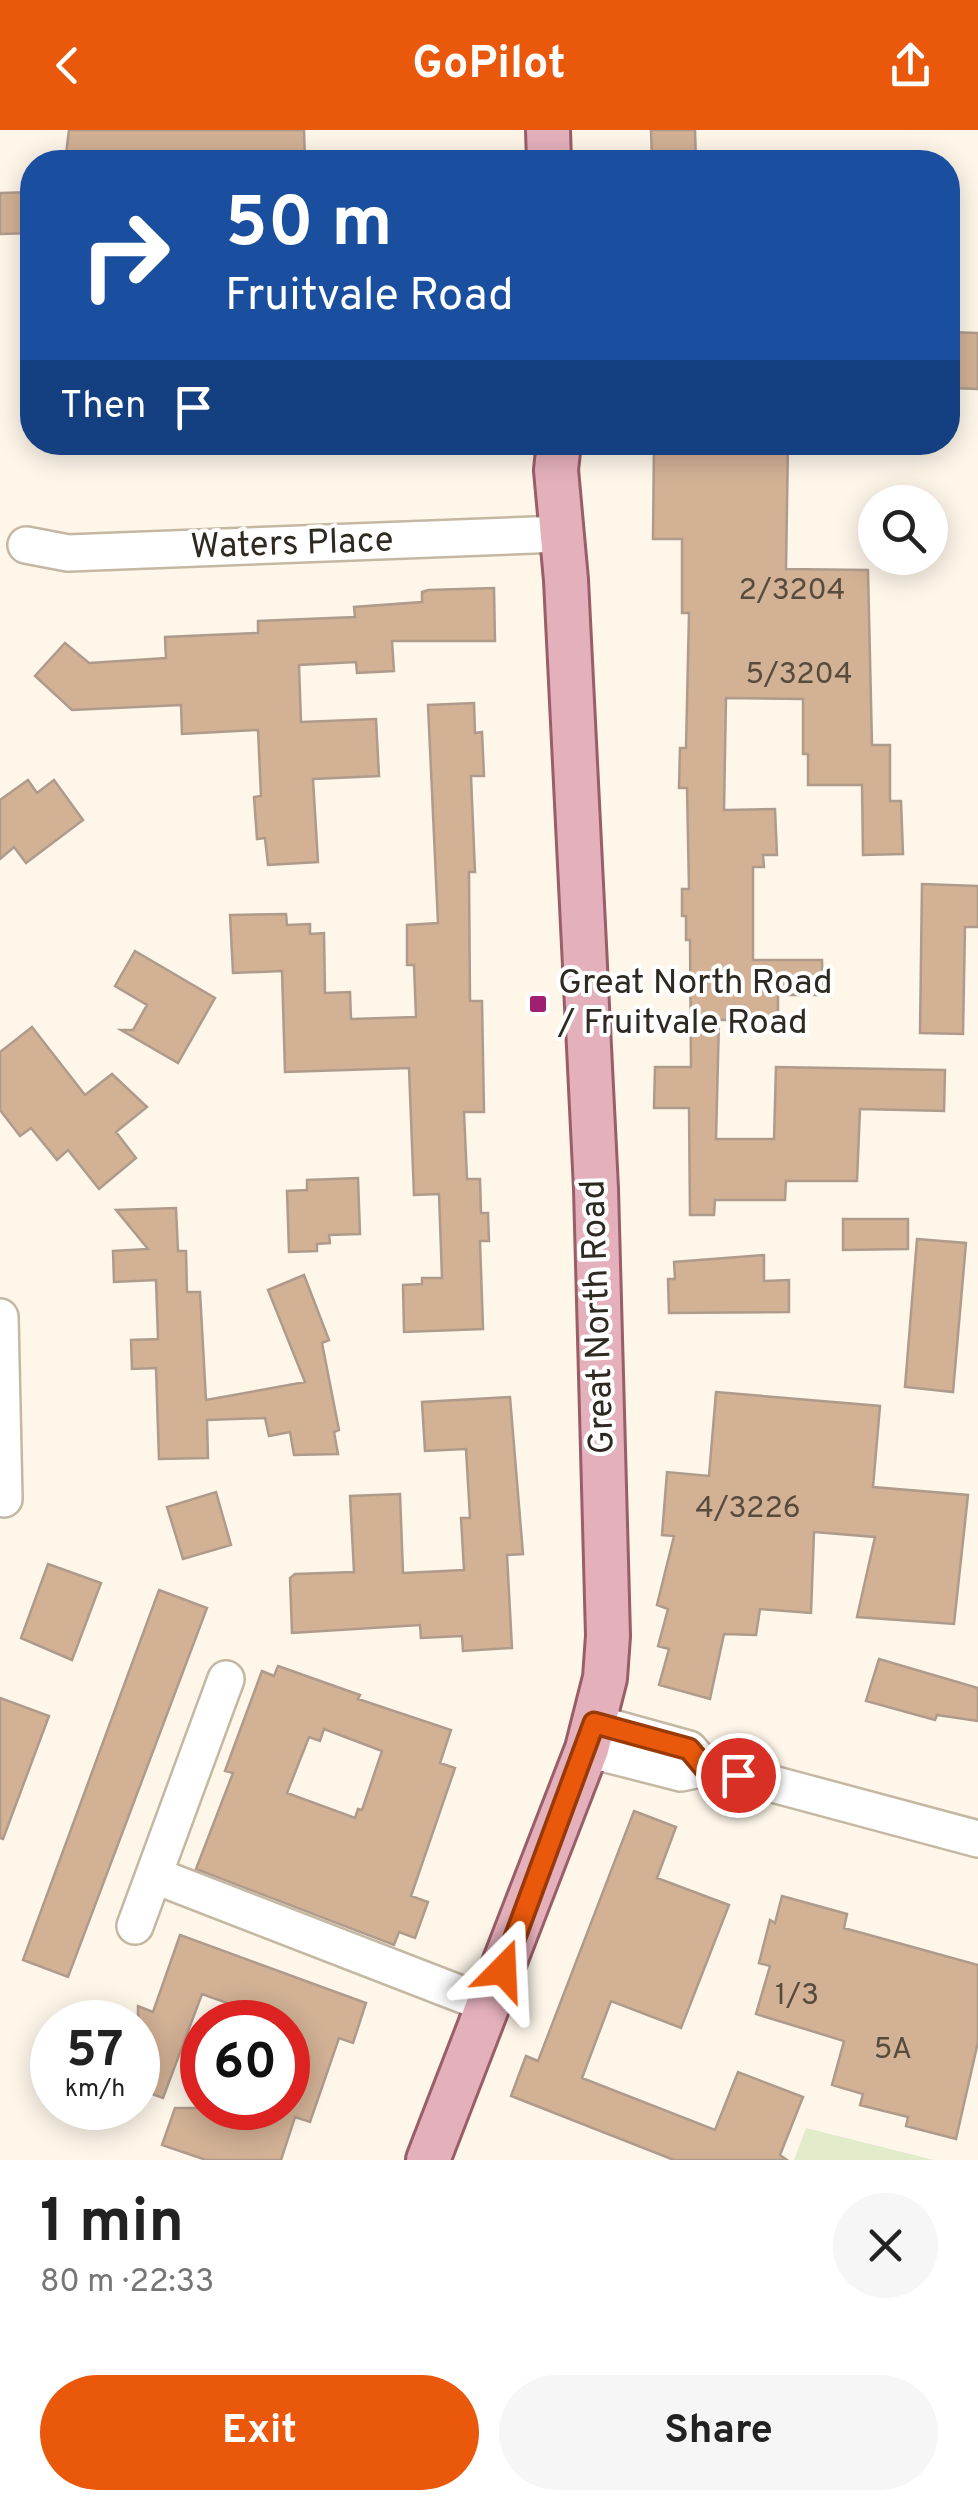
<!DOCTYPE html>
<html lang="en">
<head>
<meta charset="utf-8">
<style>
	:root { --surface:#fff; --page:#f6f6f6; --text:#222; --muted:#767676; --accent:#ea580c }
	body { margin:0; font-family:Overpass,sans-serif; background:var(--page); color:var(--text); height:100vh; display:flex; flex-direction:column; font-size:38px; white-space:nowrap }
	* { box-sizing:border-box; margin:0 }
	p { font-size:32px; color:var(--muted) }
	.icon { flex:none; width:55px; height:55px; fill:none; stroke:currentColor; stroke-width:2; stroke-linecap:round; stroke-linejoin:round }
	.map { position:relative; height:2030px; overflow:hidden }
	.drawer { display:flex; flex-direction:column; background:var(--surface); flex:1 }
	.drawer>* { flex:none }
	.hud { position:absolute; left:20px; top:20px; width:940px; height:305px; border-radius:40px; box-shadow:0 5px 25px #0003; background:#1a4fa0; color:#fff; overflow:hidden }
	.controls { position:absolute; left:858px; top:355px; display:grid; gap:20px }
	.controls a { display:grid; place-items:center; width:90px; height:90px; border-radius:50%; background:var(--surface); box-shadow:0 5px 25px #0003; font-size:50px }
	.speed { position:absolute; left:30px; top:1870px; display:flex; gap:20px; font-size:50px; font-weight:700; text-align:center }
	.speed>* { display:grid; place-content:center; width:130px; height:130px; border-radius:50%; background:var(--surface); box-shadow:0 5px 25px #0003; line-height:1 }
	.speed small { font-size:25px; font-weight:400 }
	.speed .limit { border:15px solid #d22; background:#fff; color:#111 }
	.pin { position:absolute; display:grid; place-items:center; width:85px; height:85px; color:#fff; margin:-42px; border:5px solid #fff; border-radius:50%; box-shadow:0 2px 10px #0007 }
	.me { position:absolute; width:110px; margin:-55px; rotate:21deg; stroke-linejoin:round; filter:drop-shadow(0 0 8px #0008) }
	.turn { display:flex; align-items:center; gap:35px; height:210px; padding:0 40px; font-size:45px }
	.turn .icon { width:130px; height:130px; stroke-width:2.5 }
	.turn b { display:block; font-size:70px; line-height:85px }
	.then { display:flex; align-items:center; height:95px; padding:0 40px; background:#0003; gap:20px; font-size:38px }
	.round { display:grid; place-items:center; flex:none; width:105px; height:105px; border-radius:52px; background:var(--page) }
	.summary { display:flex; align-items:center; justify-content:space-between; height:170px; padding:0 40px }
	h1 { font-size:60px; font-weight:700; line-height:75px }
	.button { display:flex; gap:20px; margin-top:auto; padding:20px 40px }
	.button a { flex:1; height:115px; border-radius:60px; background:var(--accent); color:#fff; font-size:40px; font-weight:700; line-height:115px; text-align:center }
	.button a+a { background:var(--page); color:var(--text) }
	header { display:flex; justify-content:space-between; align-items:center; height:130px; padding:0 40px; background:var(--accent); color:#fff; font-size:45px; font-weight:700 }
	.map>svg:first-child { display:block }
	.green { fill:#e2ebca }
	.building { fill:#d2b195; stroke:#af9b8c; stroke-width:2.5; fill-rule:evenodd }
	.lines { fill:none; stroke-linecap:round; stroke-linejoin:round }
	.minor-casing { stroke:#c4b8a3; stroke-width:40 }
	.major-casing { stroke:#995e68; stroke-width:48 }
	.minor { stroke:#fff; stroke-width:35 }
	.major { stroke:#e4b0bc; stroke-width:42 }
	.route-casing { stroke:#983908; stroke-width:25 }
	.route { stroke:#ea580c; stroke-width:18 }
	.poi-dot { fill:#9f2073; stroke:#fff; stroke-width:4 }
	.labels { text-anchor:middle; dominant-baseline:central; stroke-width:8; stroke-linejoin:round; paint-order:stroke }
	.number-label { font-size:30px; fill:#574b3e }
	.street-label { font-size:35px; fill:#2e2921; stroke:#fff }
	.poi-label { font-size:35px; fill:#2e2921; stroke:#fff; text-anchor:start }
</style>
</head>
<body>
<header><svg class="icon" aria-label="back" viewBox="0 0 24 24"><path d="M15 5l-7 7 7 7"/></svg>GoPilot<svg class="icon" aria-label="share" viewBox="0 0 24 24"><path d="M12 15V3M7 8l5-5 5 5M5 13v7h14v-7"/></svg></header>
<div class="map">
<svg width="978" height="2030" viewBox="0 0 978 2030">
	<rect width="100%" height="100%" fill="#fef6e9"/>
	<path class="green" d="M 806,1998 L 934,2030 L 794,2030 Z"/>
	<path class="building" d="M 69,0 L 304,0 L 305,32 L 65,32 Z
		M 651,0 L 695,0 L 696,32 L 652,32 Z
		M 32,62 L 32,103 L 0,104 L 0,63 Z
		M 948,202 L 978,203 L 978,259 L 948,258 Z
		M 654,312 L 788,312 L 786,439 L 868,440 L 872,615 L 890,615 L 890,671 L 901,671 L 903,724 L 863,725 L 862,655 L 808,655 L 808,624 L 803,624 L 803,569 L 726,568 L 724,680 L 775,679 L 777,725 L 763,725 L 764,737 L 753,737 L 753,830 L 822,830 L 823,865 L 778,865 L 778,890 L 719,890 L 716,1009 L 774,1009 L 776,937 L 945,940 L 944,981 L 860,979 L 857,1051 L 786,1051 L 785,1070 L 715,1070 L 714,1085 L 690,1085 L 689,978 L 654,978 L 655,937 L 691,937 L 690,810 L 686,810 L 686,786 L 682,786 L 682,759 L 689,759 L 687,658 L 679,658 L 680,618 L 686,618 L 689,483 L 682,483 L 682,409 L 653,409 Z
		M 494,458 L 495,511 L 392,511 L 394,541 L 357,543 L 356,532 L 299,535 L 301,592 L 376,589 L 379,646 L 313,649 L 318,732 L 268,735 L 265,708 L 257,709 L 254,667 L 261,666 L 258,600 L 182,604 L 181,575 L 72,580 L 35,546 L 65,513 L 89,533 L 166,528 L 165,507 L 258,503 L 258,491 L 355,487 L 354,477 L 422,472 L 422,462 L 428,460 Z
		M 474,573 L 475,603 L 482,602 L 484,646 L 471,646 L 475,742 L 469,742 L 470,871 L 482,871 L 484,982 L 464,982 L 467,1049 L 480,1049 L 481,1083 L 488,1083 L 489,1111 L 480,1111 L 483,1199 L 404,1202 L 403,1155 L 422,1154 L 422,1148 L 442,1148 L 439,1064 L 414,1065 L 409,938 L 285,942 L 282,841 L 233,843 L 230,785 L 286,784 L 287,795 L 310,794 L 310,804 L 324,803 L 325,863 L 350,862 L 351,889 L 416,887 L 414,835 L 407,835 L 407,795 L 438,793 L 428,575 Z
		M 28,650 L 37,663 L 54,650 L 83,690 L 26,733 L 14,717 L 0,729 L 0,670 Z
		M 922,754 L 978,756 L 978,797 L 965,797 L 963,904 L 920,903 Z
		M 135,821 L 215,868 L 178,933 L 121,900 L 133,900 L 147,875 L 115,856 Z
		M 32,897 L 85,965 L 112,944 L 147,977 L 116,1002 L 136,1028 L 99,1059 L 68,1020 L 57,1030 L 31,998 L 20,1006 L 0,980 L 0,922 Z
		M 358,1048 L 360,1104 L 329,1105 L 330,1113 L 317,1114 L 317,1121 L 289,1122 L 287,1061 L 307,1060 L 307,1050 Z
		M 176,1078 L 178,1121 L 186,1121 L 187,1162 L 200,1162 L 206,1270 L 305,1252 L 268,1160 L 304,1145 L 329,1210 L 322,1213 L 339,1300 L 334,1302 L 338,1324 L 294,1325 L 290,1302 L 269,1306 L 265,1288 L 207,1290 L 208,1328 L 159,1329 L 156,1238 L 132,1239 L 131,1210 L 158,1209 L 156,1150 L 114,1152 L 113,1121 L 148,1119 L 116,1080 Z
		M 843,1089 L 908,1089 L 908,1119 L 843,1120 Z
		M 917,1109 L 966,1113 L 953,1262 L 905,1257 Z
		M 764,1125 L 764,1151 L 789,1150 L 789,1182 L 669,1183 L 668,1149 L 675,1149 L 674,1132 Z
		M 716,1262 L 880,1276 L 873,1357 L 968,1365 L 954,1494 L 857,1487 L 875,1407 L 814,1402 L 811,1483 L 760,1479 L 756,1505 L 724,1504 L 710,1569 L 659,1555 L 669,1519 L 658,1516 L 668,1479 L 657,1475 L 674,1406 L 662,1405 L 667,1342 L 709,1346 Z
		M 510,1267 L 523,1424 L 507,1425 L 512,1518 L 463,1521 L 462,1506 L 421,1508 L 420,1495 L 292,1503 L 290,1448 L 295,1444 L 354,1442 L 350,1366 L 400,1364 L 403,1443 L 464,1440 L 461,1388 L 470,1388 L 466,1319 L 425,1321 L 422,1272 Z
		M 216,1362 L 231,1415 L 183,1429 L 167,1377 Z
		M 48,1434 L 101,1453 L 72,1530 L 21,1508 Z
		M 159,1460 L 207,1478 L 68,1847 L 23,1830 Z
		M 879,1529 L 978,1558 L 978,1591 L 937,1585 L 935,1590 L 866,1571 Z
		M 278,1536 L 360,1565 L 358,1569 L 451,1600 L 440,1633 L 455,1638 L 411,1766 L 428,1772 L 415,1808 L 399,1802 L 394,1815 L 196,1739 L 233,1643 L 225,1641 L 262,1541 L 274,1546 ZM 324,1599 L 382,1621 L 362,1680 L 358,1679 L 355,1688 L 287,1663 L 309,1607 L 320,1611 Z
		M 0,1568 L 49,1586 L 3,1709 L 0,1708 Z
		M 634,1681 L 676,1697 L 657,1748 L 729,1775 L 681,1898 L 611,1871 L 582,1948 L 715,2000 L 738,1942 L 803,1967 L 780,2025 L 787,2030 L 674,2030 L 511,1966 L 526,1926 L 538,1931 Z
		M 782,1766 L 847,1784 L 844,1798 L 978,1835 L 978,1912 L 956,2009 L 906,1996 L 908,1987 L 860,1975 L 863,1964 L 832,1955 L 844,1911 L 756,1884 L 770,1836 L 759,1833 L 770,1790 L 775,1793 Z
		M 180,1805 L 366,1873 L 353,1913 L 339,1908 L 310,1992 L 295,1987 L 281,2030 L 206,2030 L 162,2015 L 175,1978 L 288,1978 L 288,1908 L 292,1896 L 202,1864 L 163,1968 L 138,1959 L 138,1876 L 153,1882 Z"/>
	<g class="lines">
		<defs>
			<path id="minor" d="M 26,415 L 68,423 L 560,404
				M 0,1187 L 4,1369
				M 595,1593 L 689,1619 L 705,1638
				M 587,1619 L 681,1643 L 705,1638 L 739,1645 L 978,1709
				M 156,1746 L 489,1875
				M 135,1796 L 226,1549"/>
			<path id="major" d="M 548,0 L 549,32
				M 428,2030 L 587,1619 L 605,1548 L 608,1506 L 596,1059 L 566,450 L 556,340 L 559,312"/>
		</defs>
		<use href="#minor" class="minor-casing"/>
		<use href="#major" class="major-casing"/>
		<use href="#minor" class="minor"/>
		<use href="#major" class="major"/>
	</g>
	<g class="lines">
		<defs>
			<path id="route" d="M 503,1840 L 594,1593 L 689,1619 L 705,1638 L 738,1645"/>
		</defs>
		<use href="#route" class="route-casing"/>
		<use href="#route" class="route"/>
	</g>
	<rect class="poi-dot" x="528" y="864" width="20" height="20" rx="5"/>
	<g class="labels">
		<g class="number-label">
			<text x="792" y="461">2/3204</text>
			<text x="799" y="545">5/3204</text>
			<text x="748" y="1379">4/3226</text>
			<text x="797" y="1866">1/3</text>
			<text x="893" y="1920">5A</text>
		</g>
		<g class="street-label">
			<text transform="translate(292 415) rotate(-2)">Waters Place</text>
			<text transform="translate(599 1187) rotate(-92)">Great North Road</text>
		</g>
		<g class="poi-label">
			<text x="558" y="854">Great North Road<tspan x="558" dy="40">/ Fruitvale Road</tspan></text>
		</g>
	</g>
</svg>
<div class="controls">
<a><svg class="icon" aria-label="search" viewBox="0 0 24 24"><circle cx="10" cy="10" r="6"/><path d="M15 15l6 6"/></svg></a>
</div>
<div class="speed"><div>57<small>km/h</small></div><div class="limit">60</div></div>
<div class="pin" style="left:738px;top:1645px;background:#d93025"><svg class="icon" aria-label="arrive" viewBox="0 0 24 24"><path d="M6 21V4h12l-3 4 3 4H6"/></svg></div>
<svg class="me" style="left:503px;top:1840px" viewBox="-20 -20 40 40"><path d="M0-17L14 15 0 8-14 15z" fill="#ea580c" stroke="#fff" stroke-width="4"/></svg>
<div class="hud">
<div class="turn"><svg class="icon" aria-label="right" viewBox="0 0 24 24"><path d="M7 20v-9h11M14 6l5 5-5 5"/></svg><div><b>50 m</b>Fruitvale Road</div></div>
<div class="then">Then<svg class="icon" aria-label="arrive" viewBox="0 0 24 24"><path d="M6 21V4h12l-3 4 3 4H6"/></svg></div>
</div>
</div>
<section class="drawer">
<div class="summary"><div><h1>1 min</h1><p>80 m · 22:33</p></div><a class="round"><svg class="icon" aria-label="close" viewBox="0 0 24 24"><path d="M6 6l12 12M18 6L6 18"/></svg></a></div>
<div class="button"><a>Exit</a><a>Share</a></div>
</section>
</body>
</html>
